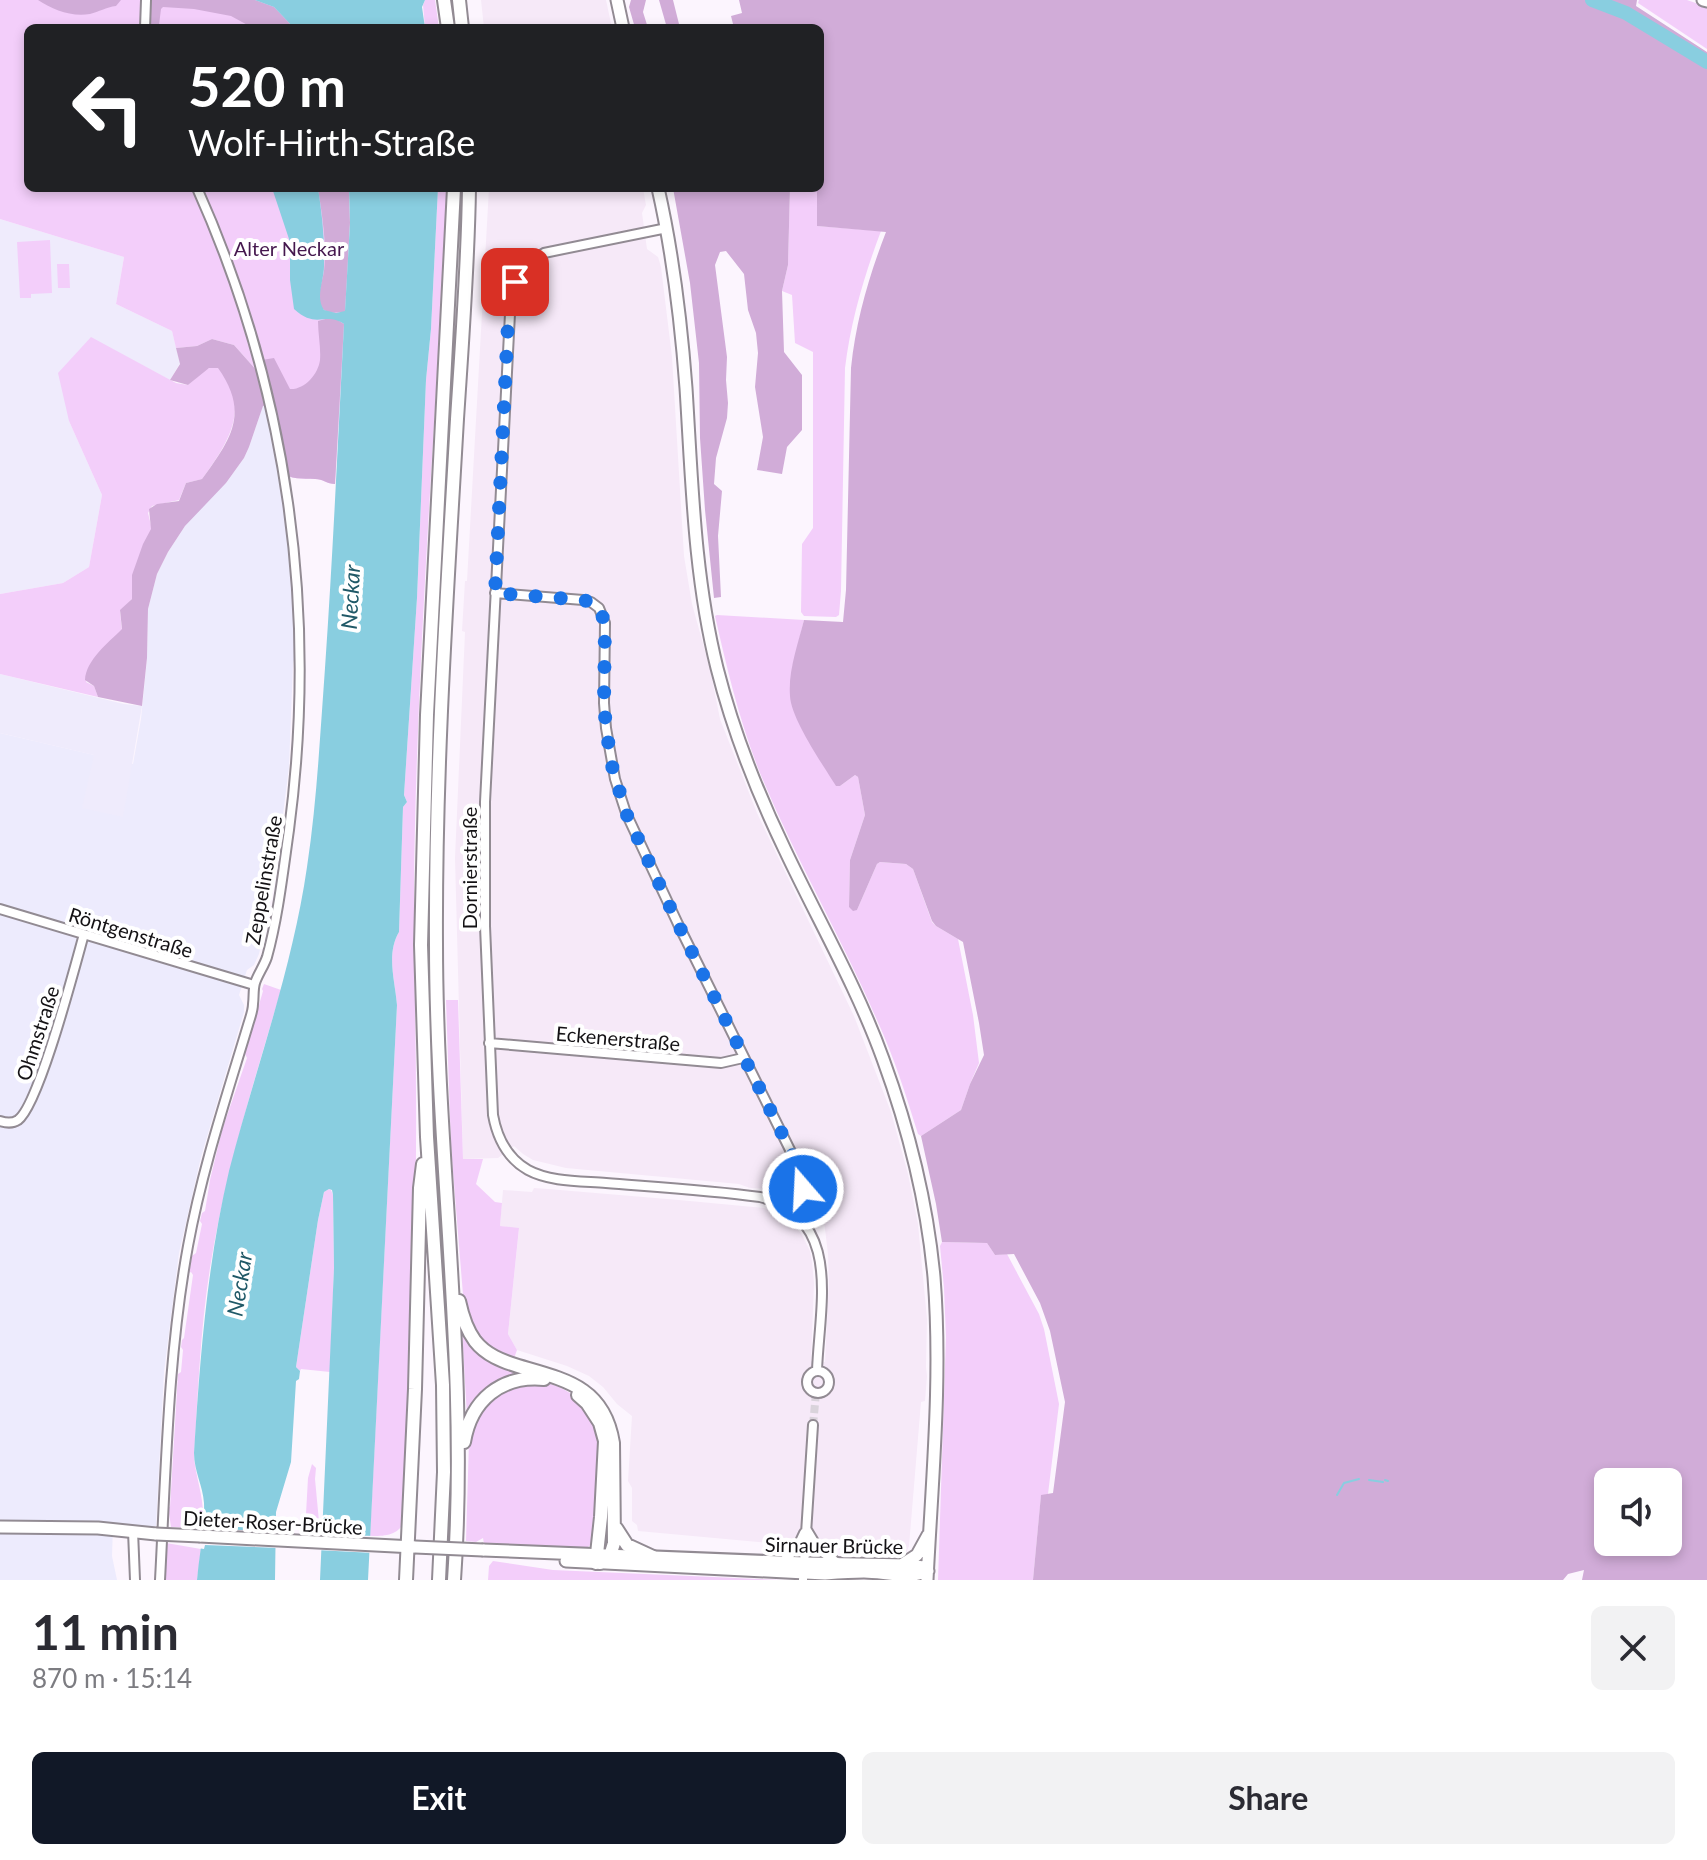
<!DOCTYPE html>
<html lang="en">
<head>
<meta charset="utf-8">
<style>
	:root { --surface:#fff; --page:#f2f2f3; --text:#2b2b33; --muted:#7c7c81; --accent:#111827 }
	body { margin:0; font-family:Lato,sans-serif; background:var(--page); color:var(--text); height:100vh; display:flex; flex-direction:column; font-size:30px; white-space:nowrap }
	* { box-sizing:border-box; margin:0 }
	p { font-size:26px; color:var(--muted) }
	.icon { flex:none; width:44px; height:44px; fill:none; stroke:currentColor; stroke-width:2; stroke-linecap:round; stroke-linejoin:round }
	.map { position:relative; height:1580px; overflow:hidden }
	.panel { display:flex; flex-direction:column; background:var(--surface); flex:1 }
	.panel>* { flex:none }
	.hud { position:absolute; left:24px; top:24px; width:800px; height:168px; border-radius:12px; box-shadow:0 4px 12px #0003; background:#202124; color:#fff; overflow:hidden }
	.controls { position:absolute; left:1594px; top:1468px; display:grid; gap:16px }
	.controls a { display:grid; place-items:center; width:88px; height:88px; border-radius:12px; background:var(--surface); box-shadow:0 4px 12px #0003; font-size:40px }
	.pin { position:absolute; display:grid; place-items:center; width:68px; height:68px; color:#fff; margin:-34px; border-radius:16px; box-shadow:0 4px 12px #0006 }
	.me { position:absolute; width:88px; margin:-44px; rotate:341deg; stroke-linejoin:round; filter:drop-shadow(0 0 6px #0008) }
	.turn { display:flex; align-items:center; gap:28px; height:168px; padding:0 32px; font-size:36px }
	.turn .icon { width:104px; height:104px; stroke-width:2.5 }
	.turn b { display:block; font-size:56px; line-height:68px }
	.round { display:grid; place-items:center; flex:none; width:84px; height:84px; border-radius:12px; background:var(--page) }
	.head { display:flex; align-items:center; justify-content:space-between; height:136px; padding:0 32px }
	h1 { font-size:48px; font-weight:700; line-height:60px }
	.button { display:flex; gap:16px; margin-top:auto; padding:16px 32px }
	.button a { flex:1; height:92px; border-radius:12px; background:var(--accent); color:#fff; font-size:32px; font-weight:700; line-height:92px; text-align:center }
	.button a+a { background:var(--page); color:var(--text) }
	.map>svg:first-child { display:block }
	.built { fill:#f6e9f8 }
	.industrial { fill:#edebfd }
	.education { fill:#efebfc }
	.green { fill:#f3cefa }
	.forest { fill:#d1acd8; fill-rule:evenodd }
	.water { fill:#89cee0 }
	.pier { fill:#fcf5fe }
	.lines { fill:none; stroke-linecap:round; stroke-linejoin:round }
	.stream { stroke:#89cee0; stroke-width:2 }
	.river { stroke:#89cee0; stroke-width:14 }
	.minor-tunnel { stroke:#d9d3db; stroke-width:8; stroke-dasharray:8 4; stroke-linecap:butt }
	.minor-casing { stroke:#928b93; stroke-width:12 }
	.secondary-casing { stroke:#928b93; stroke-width:15 }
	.trunk-casing { stroke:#928b93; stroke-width:16 }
	.minor { stroke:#fff; stroke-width:8 }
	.secondary { stroke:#fff; stroke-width:11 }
	.trunk { stroke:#fff; stroke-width:12 }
	.secondary-bridge-casing { stroke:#928b93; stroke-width:15; stroke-linecap:butt }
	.secondary-bridge { stroke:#fff; stroke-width:11 }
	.route { stroke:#1a73e8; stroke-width:14; stroke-dasharray:0 25.2 }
	.labels { text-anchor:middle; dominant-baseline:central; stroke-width:8; stroke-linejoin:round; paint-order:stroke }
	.park-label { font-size:20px; fill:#45184e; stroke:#fff }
	.street-label { font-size:20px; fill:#141215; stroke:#fff }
	.water-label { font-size:22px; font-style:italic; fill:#205967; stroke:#fff }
</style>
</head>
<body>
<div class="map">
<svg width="1707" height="1580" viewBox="0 0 1707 1580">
	<rect width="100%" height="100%" fill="#fcf5fe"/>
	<path class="built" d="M 481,0 L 606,0 L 612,28 L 484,28 Z
		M 489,188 L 643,188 L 646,205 L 642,213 L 647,249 L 658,257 L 661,267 L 672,357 L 684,556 L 692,604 L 710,669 L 720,719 L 757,813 L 854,1016 L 891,1112 L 908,1174 L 918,1224 L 927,1319 L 926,1367 L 927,1376 L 925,1401 L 921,1402 L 909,1546 L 906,1553 L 900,1555 L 638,1531 L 637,1525 L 632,1521 L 632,1488 L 628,1481 L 632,1416 L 617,1404 L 603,1387 L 589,1376 L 567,1366 L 517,1350 L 508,1334 L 519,1229 L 500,1226 L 503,1190 L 532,1192 L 534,1188 L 548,1189 L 679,1200 L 764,1208 L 781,1215 L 801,1233 L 810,1251 L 812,1262 L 814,1283 L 811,1361 L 825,1362 L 829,1283 L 828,1254 L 824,1221 L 818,1198 L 770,1189 L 750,1188 L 739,1184 L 566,1168 L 533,1160 L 523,1154 L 514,1146 L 498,1158 L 463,1159 L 455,858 L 465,632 L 462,631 L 465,581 L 467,581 Z"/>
	<path class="industrial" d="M 266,405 L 281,481 L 294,600 L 295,657 L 293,663 L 289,767 L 275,878 L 259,954 L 254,965 L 247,970 L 239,995 L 244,1005 L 244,1012 L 201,1157 L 179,1253 L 164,1372 L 156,1526 L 113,1526 L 112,1556 L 117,1580 L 0,1580 L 0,733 L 133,764 L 141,719 L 147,659 L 148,609 L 157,574 L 168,552 L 185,526 L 196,512 L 226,483 L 244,458 L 249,447 L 263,406 Z"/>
	<path class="education" d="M 0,219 L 124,257 L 116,304 L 172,331 L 180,363 L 170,380 L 91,338 L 69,421 L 102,495 L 89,567 L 63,583 L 0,594 Z
		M 0,674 L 124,704 L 142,706 L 123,817 L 82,808 L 94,755 L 0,733 Z"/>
	<path class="green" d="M 0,0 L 142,0 L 142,28 L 28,28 L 28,188 L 193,188 L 227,274 L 257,371 L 234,345 L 212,339 L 197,346 L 176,348 L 172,331 L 116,304 L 124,257 L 0,219 Z
		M 150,0 L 329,0 L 332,28 L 149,28 Z
		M 425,0 L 435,0 L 439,28 L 425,28 L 423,5 Z
		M 1639,0 L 1687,0 L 1707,7 L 1707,49 L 1638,3 Z
		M 201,188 L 349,188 L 348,265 L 335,484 C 327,484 323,479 315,479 C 306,478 297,480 288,476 C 269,374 241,284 201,188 Z
		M 438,188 L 446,188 L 446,209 C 436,413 420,618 415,823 C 412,931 417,1039 416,1147 C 416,1272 409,1398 403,1524 C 396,1536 384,1536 370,1536 L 397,1005 C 395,980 386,954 399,932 L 403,807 L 407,802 L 404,795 L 417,598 L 426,380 L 431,329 Z
		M 790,188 L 817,188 L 817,226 L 881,231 C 864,276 851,320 845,368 L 841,591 L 839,615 L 836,617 L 804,616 L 801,612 L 802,544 L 813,528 L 813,352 L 795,343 L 792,295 L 782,291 L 788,265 Z
		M 50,240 L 52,293 L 31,294 L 31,298 L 20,298 L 17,242 Z
		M 57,264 L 69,264 L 70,288 L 58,288 Z
		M 91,337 L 176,383 L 188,385 L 206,369 L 217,366 C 253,406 228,443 202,479 L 186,483 L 179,500 L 152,506 L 148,513 L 152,529 L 132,599 L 120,612 L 122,630 L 103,649 L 86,682 L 94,686 L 98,697 L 0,674 L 0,594 L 63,583 L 89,567 L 102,495 L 69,421 L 58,373 Z
		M 717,615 L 804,620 L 792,669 L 840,786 L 855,775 L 858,777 L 865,815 L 850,860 L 849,907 L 857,910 L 877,864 L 880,862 L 906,864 L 913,869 L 932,922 L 936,926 L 958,939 L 973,1015 L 979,1063 L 970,1084 L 961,1110 L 921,1136 L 918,1134 C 906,1095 894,1057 877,1020 C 841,937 795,858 760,773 C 740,723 727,669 715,616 Z
		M 264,984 L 281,990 C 254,1082 225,1173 210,1268 C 200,1331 198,1394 194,1457 C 196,1479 204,1497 203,1519 L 201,1516 L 199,1518 L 198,1528 L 171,1527 L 168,1507 L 170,1507 L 178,1374 L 181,1372 L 183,1350 L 181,1347 L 182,1340 L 184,1338 L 193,1275 L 191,1272 L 189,1273 L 192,1256 L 196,1253 L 202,1224 L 200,1221 L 202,1213 L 205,1211 L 210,1180 L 222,1130 L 247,1058 L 245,1054 L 263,991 L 262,989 Z
		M 446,1000 L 458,1000 L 463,1159 L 483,1159 L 476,1184 L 495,1202 L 502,1203 L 500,1226 L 519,1228 L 508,1334 L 517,1350 L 513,1361 L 496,1354 L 475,1334 L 464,1307 L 451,1147 Z
		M 329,1189 L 331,1190 L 333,1195 L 334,1268 L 330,1372 L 301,1369 L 300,1371 L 296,1367 L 318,1220 L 324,1192 Z
		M 942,1242 L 987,1243 L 995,1255 L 1007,1254 L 1039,1314 L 1044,1329 L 1059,1404 L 1048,1494 L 1041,1496 L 1033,1580 L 938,1580 L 946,1337 L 944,1288 L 940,1246 Z
		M 462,1330 L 471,1342 L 531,1373 L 514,1377 L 467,1416 Z
		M 544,1382 C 566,1388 582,1398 593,1418 C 596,1425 599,1435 600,1443 C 601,1456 597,1534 591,1543 C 589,1548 585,1548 581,1550 L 484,1544 L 483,1538 L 476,1542 L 466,1541 L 469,1441 L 481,1408 L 507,1387 Z
		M 312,1464 L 316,1468 L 315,1479 L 320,1532 L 305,1532 L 308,1478 Z
		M 166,1543 L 201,1549 L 197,1580 L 164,1580 Z
		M 493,1561 L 553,1570 L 782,1580 L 488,1580 L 489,1566 Z"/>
	<path class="forest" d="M 38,0 L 121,0 L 116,6 C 106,7 99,12 90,14 C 71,17 53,10 38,0 Z
		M 150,0 L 255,0 L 274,7 L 294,28 L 253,28 L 231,16 L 194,9 L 163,7 L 161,9 L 159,25 L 149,24 Z
		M 631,0 L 646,0 L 643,12 L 648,28 L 635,28 L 629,7 Z
		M 659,0 L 673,0 L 680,28 L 667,28 Z
		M 739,0 L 1637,0 L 1636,6 L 1707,52 L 1707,1580 L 1582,1580 L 1584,1570 L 1568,1574 L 1563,1580 L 1033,1580 L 1041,1495 L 1053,1493 L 1065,1402 L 1050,1331 L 1040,1303 L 1014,1254 L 995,1255 L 987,1243 L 942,1242 L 936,1204 L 921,1136 L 961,1110 L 970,1084 L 984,1055 L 979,1023 L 963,942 L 936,926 L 932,921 L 913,869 L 906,864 L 880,862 L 877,864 L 857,910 L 853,911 L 849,907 L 850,860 L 865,815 L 858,777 L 855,775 L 840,786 L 836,786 C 823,765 791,719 790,696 C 788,671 798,644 804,620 L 843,622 L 846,590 L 851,368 C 856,320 869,276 886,232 L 817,226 L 817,188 L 820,188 L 820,28 L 734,28 L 731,16 L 742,13 ZM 1608,1482 L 1668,1482 L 1668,1542 L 1608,1542 Z
		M 318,188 L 349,188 L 350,223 L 345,312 C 338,312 328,315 322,308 C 315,299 323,280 324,271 C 327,244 322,215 318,188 Z
		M 673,188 L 790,188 L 788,265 L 782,291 L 784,352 L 802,375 L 802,430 L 787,447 L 782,474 L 757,470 L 763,437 L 755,387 L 758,353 L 756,333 L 748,310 L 744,274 L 726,251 L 720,252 L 715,265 L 727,357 L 726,380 L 728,403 L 727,418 L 716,458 L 714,484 L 722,491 L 718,536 L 721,597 L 714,598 L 705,510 L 700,438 L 699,363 L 690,283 Z
		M 329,318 L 336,319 L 344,324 L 335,484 C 327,484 323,479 315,479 C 306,478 297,480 288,476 L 279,428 L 262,360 L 274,358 L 290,389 C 304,390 318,375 320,360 C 321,348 318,334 318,321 Z
		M 212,339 L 234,345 L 257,371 L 266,405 L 263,406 L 249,447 L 244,458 L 226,483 L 185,526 L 168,552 L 157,574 L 148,609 L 147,658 L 142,706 L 98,697 L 94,686 L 85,680 C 86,660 108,643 122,629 L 120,610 L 132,599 L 132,575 L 143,544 L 151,529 L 149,509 L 157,504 L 179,501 L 186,483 L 202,479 C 231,439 250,413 218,368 L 209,368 L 188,385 L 170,380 L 180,364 L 176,348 L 197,346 Z"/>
	<path class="water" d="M 255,0 L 425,0 L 422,7 L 425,28 L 294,28 L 274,7 Z
		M 272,188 L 318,188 C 322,214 325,240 324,266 C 324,281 315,297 324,310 L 336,313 L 345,311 L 350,223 L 349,188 L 438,188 L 431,329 L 426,380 L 417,598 L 404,795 L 407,802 L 403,807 L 399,932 C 386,954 395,980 397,1005 L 368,1580 L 320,1580 L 334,1268 L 333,1195 L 332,1190 L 329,1189 L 324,1192 L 318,1220 L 296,1367 L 300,1371 L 299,1379 L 296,1381 L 291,1462 L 276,1512 L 275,1580 L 197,1580 C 199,1555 205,1529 204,1503 C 203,1486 194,1471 194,1453 C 200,1358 207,1264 229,1171 C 255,1070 292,971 307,867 C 317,801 320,735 325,668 C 333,553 338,439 344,324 C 325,311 317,330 294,309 L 290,280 L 290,242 Z"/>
	<path class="pier" d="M 199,1528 L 279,1532 L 278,1548 L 205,1545 L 204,1549 L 198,1548 Z
		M 318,1534 L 374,1536 L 374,1553 L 316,1550 Z"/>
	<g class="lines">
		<path class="stream" d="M 1369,1480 L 1383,1482
			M 1385,1480 L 1388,1481
			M 1337,1495 L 1344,1483 L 1359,1479"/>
		<path class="river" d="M 1592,0 L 1626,13 L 1707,62"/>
		<path class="minor-tunnel" d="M 813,1425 L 816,1393"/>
		<defs>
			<path id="minor" d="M 145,28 L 146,0
				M 667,228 L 544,253 C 527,262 516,275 511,294 L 485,802 L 485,926 L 493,1115 C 497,1137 507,1158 528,1170 C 550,1182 581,1181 606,1183 C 657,1187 709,1190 760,1197 C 844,1218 819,1307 817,1371
				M 495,593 L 583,600 L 591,602 L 599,608 L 605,623 L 604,703 L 606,728 L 615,779 L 626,813 L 678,924 L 798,1166 L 803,1186 L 793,1212
				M 0,909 L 254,985
				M 489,1043 L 721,1063 L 743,1058
				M 0,1121 C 6,1123 12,1124 18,1120 C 39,1105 75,966 84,934
				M807 1382a11 11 0 1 1 22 0a11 11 0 1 1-22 0Z
				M 807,1530 L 819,1550 L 838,1563
				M 133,1531 L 135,1580
				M 782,1562 L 797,1548 L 804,1533
				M 160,1580 C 166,1469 168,1355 188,1246 C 202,1170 226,1098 248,1025 C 250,1018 253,1011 253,1004 C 254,997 253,990 255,983 C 258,974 264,966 267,957 C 278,917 283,872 289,830 C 318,611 288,391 197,188
				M 803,1580 L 813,1425"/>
			<path id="secondary" d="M 617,0 L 623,28
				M 1703,0 L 1707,1
				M 658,188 C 673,254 681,321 686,388 C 692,482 694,576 717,668 C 733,731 757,792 785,850 C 818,920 857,987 883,1059 C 909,1130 927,1202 934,1277 C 942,1378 932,1479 927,1580
				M 0,1527 L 98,1528 L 156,1534
				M 200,1536 L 414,1547
				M 483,1550 L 804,1563 L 909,1565 L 923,1567 L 928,1571
				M 566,1561 L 825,1574 C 838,1573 851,1572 864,1572 C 884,1572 909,1580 928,1571
				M 903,1564 L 917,1555 L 928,1535"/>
			<path id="trunk" d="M 444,0 L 448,28
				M 459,0 L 462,28
				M 459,1301 C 462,1315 466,1329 475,1341 C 486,1355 502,1361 518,1366 C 566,1380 604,1387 613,1443 L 614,1543 L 610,1556 L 600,1563
				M 578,1395 L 587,1403 L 600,1423 L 605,1441 L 601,1517 L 596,1563
				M 464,1442 C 471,1400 501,1375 544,1379
				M 616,1528 L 627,1545 L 653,1557
				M 406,1580 L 415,1389 L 420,1188 L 423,1164
				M 439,1580 L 444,1472 L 443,1385 L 427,1137 L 421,945 L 427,715 L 454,188
				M 454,1580 C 469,1367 436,1156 436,943 C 435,768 447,593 457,419 C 462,342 468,265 469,188"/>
		</defs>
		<use href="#minor" class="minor-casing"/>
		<use href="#secondary" class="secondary-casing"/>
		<use href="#trunk" class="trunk-casing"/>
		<use href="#minor" class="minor"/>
		<use href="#secondary" class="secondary"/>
		<use href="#trunk" class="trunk"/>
		<defs>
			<path id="secondary-bridge" d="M 156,1534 L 200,1536
				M 415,1547 L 483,1550"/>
		</defs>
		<use href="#secondary-bridge" class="secondary-bridge-casing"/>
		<use href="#secondary-bridge" class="secondary-bridge"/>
	</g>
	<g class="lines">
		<path class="route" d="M 515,282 L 510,300 L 508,323 L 495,593 L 583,600 L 591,602 L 599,608 L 605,623 L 604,703 L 606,728 L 612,766 L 626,813 L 678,924 L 798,1166 L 803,1189"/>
	</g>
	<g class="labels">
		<g class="park-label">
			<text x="289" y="248">Alter Neckar</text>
		</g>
		<g class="street-label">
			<text transform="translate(469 868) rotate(-90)">Dornierstraße</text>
			<text transform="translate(263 880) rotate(-80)">Zeppelinstraße</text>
			<text transform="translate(131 932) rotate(17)">Röntgenstraße</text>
			<text transform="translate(37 1033) rotate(-72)">Ohmstraße</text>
			<text transform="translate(618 1038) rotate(5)">Eckenerstraße</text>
			<text transform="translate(273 1522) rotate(3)">Dieter-Roser-Brücke</text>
			<text transform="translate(834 1545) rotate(1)">Sirnauer Brücke</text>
		</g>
		<g class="water-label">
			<text transform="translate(350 597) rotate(-87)">Neckar</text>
			<text transform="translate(239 1284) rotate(-81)">Neckar</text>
		</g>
	</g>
</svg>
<div class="controls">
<a><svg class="icon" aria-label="sound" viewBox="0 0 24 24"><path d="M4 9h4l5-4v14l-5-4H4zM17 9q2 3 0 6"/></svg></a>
</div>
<div class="pin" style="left:515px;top:282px;background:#d93025"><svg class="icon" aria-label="arrive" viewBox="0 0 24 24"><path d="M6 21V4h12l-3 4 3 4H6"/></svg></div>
<svg class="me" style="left:803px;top:1189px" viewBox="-20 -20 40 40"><circle r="17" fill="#1a73e8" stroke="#fff" stroke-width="3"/><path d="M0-11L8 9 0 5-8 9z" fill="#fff"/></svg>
<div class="hud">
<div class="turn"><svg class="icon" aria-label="left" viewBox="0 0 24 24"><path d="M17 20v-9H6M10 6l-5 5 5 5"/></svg><div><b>520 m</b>Wolf-Hirth-Straße</div></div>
</div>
</div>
<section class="panel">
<div class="head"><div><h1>11 min</h1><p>870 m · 15:14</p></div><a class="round"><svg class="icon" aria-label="close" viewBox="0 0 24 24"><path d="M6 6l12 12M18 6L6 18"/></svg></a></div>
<div class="button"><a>Exit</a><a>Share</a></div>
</section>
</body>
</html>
